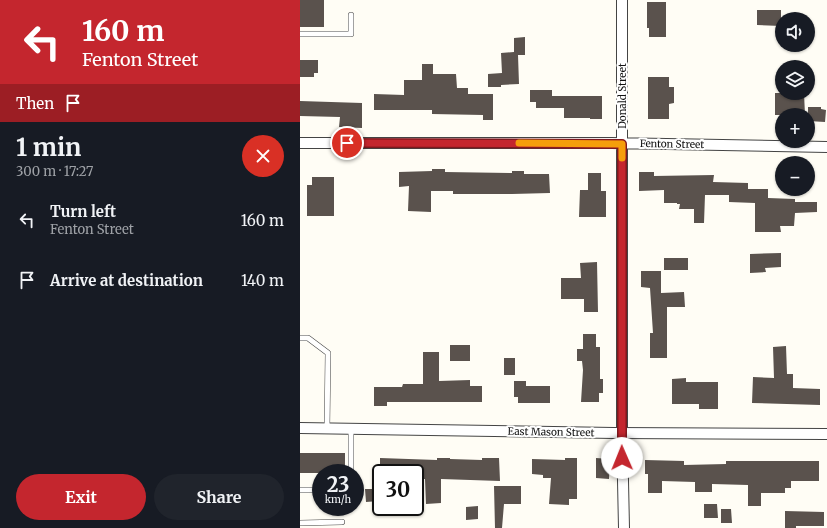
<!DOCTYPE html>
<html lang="en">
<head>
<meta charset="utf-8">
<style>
	:root { --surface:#171b24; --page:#20242c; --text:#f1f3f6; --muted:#9ea1a6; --accent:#c4262e }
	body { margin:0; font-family:Merriweather,serif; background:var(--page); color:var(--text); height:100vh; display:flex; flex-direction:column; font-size:15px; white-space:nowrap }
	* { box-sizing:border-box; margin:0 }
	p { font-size:13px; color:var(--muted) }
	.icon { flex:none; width:22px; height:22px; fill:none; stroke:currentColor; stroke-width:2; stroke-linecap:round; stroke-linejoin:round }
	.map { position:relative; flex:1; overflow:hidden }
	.side { display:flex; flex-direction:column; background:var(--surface); width:300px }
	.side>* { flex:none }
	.banner { background:#c4262e; color:#fff; overflow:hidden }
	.buttons { position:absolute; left:475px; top:12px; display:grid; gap:8px }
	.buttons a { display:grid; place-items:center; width:40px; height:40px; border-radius:50%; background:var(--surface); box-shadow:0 1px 3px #0004; font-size:20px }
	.speed { position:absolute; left:12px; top:464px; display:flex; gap:8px; font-size:20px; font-weight:700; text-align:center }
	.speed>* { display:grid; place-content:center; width:52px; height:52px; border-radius:50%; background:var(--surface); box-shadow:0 1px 3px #0004; line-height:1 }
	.speed small { font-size:10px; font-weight:400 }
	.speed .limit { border:2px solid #111; border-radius:6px; background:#fff; color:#111 }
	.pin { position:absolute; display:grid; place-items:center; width:34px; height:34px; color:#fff; margin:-17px; border:2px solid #fff; border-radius:50%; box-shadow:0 1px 4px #0007 }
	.me { position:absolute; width:44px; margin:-22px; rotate:359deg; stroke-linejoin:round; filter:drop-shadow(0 0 3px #0008) }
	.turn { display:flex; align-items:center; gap:14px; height:84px; padding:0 16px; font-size:18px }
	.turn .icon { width:52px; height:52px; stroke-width:2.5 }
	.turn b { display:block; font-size:28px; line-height:34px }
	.then { display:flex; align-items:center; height:38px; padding:0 16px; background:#0003; gap:8px; font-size:15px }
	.round { display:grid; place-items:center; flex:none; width:42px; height:42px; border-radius:21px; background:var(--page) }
	.summary { display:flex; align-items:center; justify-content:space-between; height:68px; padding:0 16px }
	h1 { font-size:24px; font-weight:700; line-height:30px }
	.button { display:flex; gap:8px; margin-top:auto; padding:8px 16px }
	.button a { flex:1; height:46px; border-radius:24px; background:var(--accent); color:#fff; font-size:16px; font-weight:700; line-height:46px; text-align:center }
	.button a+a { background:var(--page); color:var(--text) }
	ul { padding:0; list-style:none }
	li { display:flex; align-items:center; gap:12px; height:60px; padding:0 16px }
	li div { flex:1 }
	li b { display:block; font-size:15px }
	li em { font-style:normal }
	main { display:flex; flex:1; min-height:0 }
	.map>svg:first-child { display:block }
	.building { fill:#5a524d }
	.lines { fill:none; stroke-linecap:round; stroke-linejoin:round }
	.lane-casing { stroke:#444; stroke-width:6 }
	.street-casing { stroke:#444; stroke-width:12 }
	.lane { stroke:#fff; stroke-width:5 }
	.street { stroke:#fff; stroke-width:10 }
	.route-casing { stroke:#7f191e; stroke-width:10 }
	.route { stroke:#c4262e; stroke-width:7 }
	.slow { stroke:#f59e0b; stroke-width:7 }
	.labels { text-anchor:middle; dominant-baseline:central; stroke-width:4; stroke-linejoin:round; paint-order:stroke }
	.street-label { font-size:10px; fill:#111; stroke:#fff }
</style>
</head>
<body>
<main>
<section class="side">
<div class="banner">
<div class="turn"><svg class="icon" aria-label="left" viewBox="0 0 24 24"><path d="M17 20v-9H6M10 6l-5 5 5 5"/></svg><div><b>160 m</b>Fenton Street</div></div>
<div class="then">Then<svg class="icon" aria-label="arrive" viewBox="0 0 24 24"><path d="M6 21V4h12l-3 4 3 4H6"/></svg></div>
</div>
<div class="summary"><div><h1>1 min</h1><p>300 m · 17:27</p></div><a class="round" style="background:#d93025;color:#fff"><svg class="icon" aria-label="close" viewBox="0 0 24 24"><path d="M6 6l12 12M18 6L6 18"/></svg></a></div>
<ul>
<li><svg class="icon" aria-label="left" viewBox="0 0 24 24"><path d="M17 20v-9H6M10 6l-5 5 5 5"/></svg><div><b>Turn left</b><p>Fenton Street</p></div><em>160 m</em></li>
<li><svg class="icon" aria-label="arrive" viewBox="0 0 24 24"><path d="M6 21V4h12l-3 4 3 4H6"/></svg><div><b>Arrive at destination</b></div><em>140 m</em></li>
</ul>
<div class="button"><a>Exit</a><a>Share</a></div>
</section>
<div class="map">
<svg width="527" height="528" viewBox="0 0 527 528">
	<rect width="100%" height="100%" fill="#fffdf5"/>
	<path class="building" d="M 0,0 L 24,0 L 24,27 L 0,27 Z
		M 347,2 L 366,2 L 366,37 L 349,37 L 349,28 L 347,28 Z
		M 457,10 L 481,10 L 481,26 L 457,25 Z
		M 225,37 L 225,55 L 218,55 L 219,84 L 201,85 L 201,87 L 188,87 L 188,74 L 202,73 L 201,53 L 214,52 L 214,38 Z
		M 0,60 L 18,60 L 18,73 L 14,73 L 14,77 L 0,77 Z
		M 122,64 L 133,64 L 133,74 L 156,74 L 157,88 L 168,88 L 168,94 L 193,94 L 193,120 L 183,120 L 183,115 L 132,114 L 132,110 L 74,110 L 74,94 L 104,95 L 104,80 L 122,80 Z
		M 348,77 L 369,77 L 369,87 L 374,87 L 374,103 L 369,104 L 369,119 L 348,119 Z
		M 230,90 L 252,90 L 252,96 L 302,96 L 302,119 L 290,119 L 290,118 L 264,118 L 264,108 L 236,108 L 236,102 L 230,102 Z
		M 475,93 L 504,93 L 505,115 L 475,115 Z
		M 0,101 L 62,103 L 62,128 L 39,127 L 40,117 L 0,116 Z
		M 508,107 L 521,107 L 521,109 L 526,110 L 525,122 L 508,121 Z
		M 132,169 L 145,169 L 145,172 L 212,173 L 212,171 L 224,171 L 224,174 L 249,174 L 250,193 L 212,194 L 153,194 L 153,191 L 131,191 L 131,212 L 108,211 L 109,186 L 99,187 L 99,172 L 132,171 Z
		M 339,172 L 354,172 L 354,176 L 414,175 L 413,182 L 448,183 L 448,189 L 468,189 L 468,198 L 495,199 L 495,202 L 517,202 L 517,212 L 495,213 L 494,226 L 480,226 L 481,232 L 455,232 L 455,203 L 429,202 L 429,195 L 405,195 L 404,223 L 394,223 L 394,209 L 379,209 L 380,204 L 377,204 L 377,203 L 364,203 L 364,190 L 339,191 Z
		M 288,173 L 301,173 L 301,191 L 306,191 L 306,217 L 279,217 L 280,190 L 288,190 Z
		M 12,177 L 34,177 L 34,216 L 7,216 L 7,185 L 12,185 Z
		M 481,253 L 481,267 L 465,268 L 466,272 L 450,273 L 450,254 Z
		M 364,258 L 388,258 L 388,270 L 364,270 Z
		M 297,262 L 298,312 L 284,312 L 284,299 L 261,299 L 261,278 L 281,278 L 280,263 Z
		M 341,271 L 361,271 L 361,293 L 384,292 L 385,307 L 367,307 L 367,358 L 350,358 L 350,333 L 353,333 L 350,288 L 341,287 Z
		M 283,334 L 296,334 L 296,347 L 300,347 L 300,379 L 303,379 L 303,393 L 299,393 L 299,402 L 281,402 L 283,370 L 282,361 L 277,361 L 277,349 L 283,349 Z
		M 150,345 L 170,345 L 170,361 L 150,361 Z
		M 486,346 L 487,374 L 493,374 L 493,388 L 520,389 L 520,405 L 452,403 L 453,377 L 474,378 L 473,347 Z
		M 123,352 L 139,352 L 139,381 L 170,380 L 170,386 L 182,386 L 182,402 L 87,402 L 87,406 L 74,406 L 74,387 L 102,387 L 103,384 L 123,384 Z
		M 204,358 L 215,358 L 215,375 L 204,375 Z
		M 386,378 L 386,382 L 418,382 L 418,409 L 399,409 L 399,404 L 372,404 L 372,379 Z
		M 214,381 L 226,381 L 226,386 L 250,386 L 250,403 L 218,403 L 218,397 L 214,397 Z
		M 0,453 L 45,453 L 45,473 L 0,473 Z
		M 80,458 L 137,460 L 137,458 L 150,458 L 150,459 L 182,460 L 182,458 L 199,458 L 200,481 L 141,479 L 141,503 L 126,504 L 125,479 L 115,479 L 115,473 L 80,473 Z
		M 265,458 L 277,458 L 277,499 L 269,499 L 269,505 L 249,504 L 251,478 L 243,478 L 243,475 L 232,474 L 232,459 L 265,460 Z
		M 296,458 L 310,459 L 309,479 L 296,478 Z
		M 345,460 L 384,461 L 384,465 L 426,464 L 426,461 L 519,461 L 519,481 L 491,481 L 491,488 L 485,488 L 485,493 L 461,493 L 461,506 L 448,506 L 448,485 L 412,484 L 412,492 L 395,492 L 395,482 L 362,481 L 362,493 L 348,493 L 348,474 L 345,474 Z
		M 194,486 L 221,486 L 221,504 L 204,504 L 202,528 L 195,528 Z
		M 65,489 L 79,489 L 79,501 L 66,502 Z
		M 404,504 L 417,504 L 418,518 L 404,518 Z
		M 178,506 L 178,519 L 166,520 L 166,507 Z
		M 421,509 L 431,509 L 432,523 L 421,523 Z
		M 485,511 L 524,512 L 524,526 L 496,526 L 496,528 L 485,528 Z"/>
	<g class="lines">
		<defs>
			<path id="lane" d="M 0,34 L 51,34 L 51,15
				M 0,338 L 8,338 L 28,353 L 27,429
				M 51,473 L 51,429
				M 0,490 L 21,490
				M 0,523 L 42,522"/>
			<path id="street" d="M 322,0 L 322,433 L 324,528
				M 0,143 L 311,143 L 527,147
				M 0,428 L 314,433 L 527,434"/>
		</defs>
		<use href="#lane" class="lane-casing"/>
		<use href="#street" class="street-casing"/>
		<use href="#lane" class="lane"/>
		<use href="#street" class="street"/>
	</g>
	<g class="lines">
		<defs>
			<path id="route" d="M 47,143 L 322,144 L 322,458"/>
		</defs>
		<use href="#route" class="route-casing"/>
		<use href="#route" class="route"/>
		<path class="slow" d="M 219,143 L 322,144 L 322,158"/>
	</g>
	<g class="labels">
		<g class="street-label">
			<text transform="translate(322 96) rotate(-90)">Donald Street</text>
			<text transform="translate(372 144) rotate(1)">Fenton Street</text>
			<text transform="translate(251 432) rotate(1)">East Mason Street</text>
		</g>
	</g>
</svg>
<div class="buttons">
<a><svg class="icon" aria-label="sound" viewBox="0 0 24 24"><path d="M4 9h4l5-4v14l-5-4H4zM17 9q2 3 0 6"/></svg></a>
<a><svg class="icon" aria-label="layers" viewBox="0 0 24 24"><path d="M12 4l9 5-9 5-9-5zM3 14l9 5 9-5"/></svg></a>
<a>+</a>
<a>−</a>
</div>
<div class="speed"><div>23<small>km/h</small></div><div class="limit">30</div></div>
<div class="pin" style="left:47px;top:143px;background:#d93025"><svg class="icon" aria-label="arrive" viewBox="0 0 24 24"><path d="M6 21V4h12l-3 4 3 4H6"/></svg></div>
<svg class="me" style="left:322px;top:458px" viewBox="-20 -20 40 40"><circle r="19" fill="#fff"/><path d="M0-13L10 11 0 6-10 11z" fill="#c4262e"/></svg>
</div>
</main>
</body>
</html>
